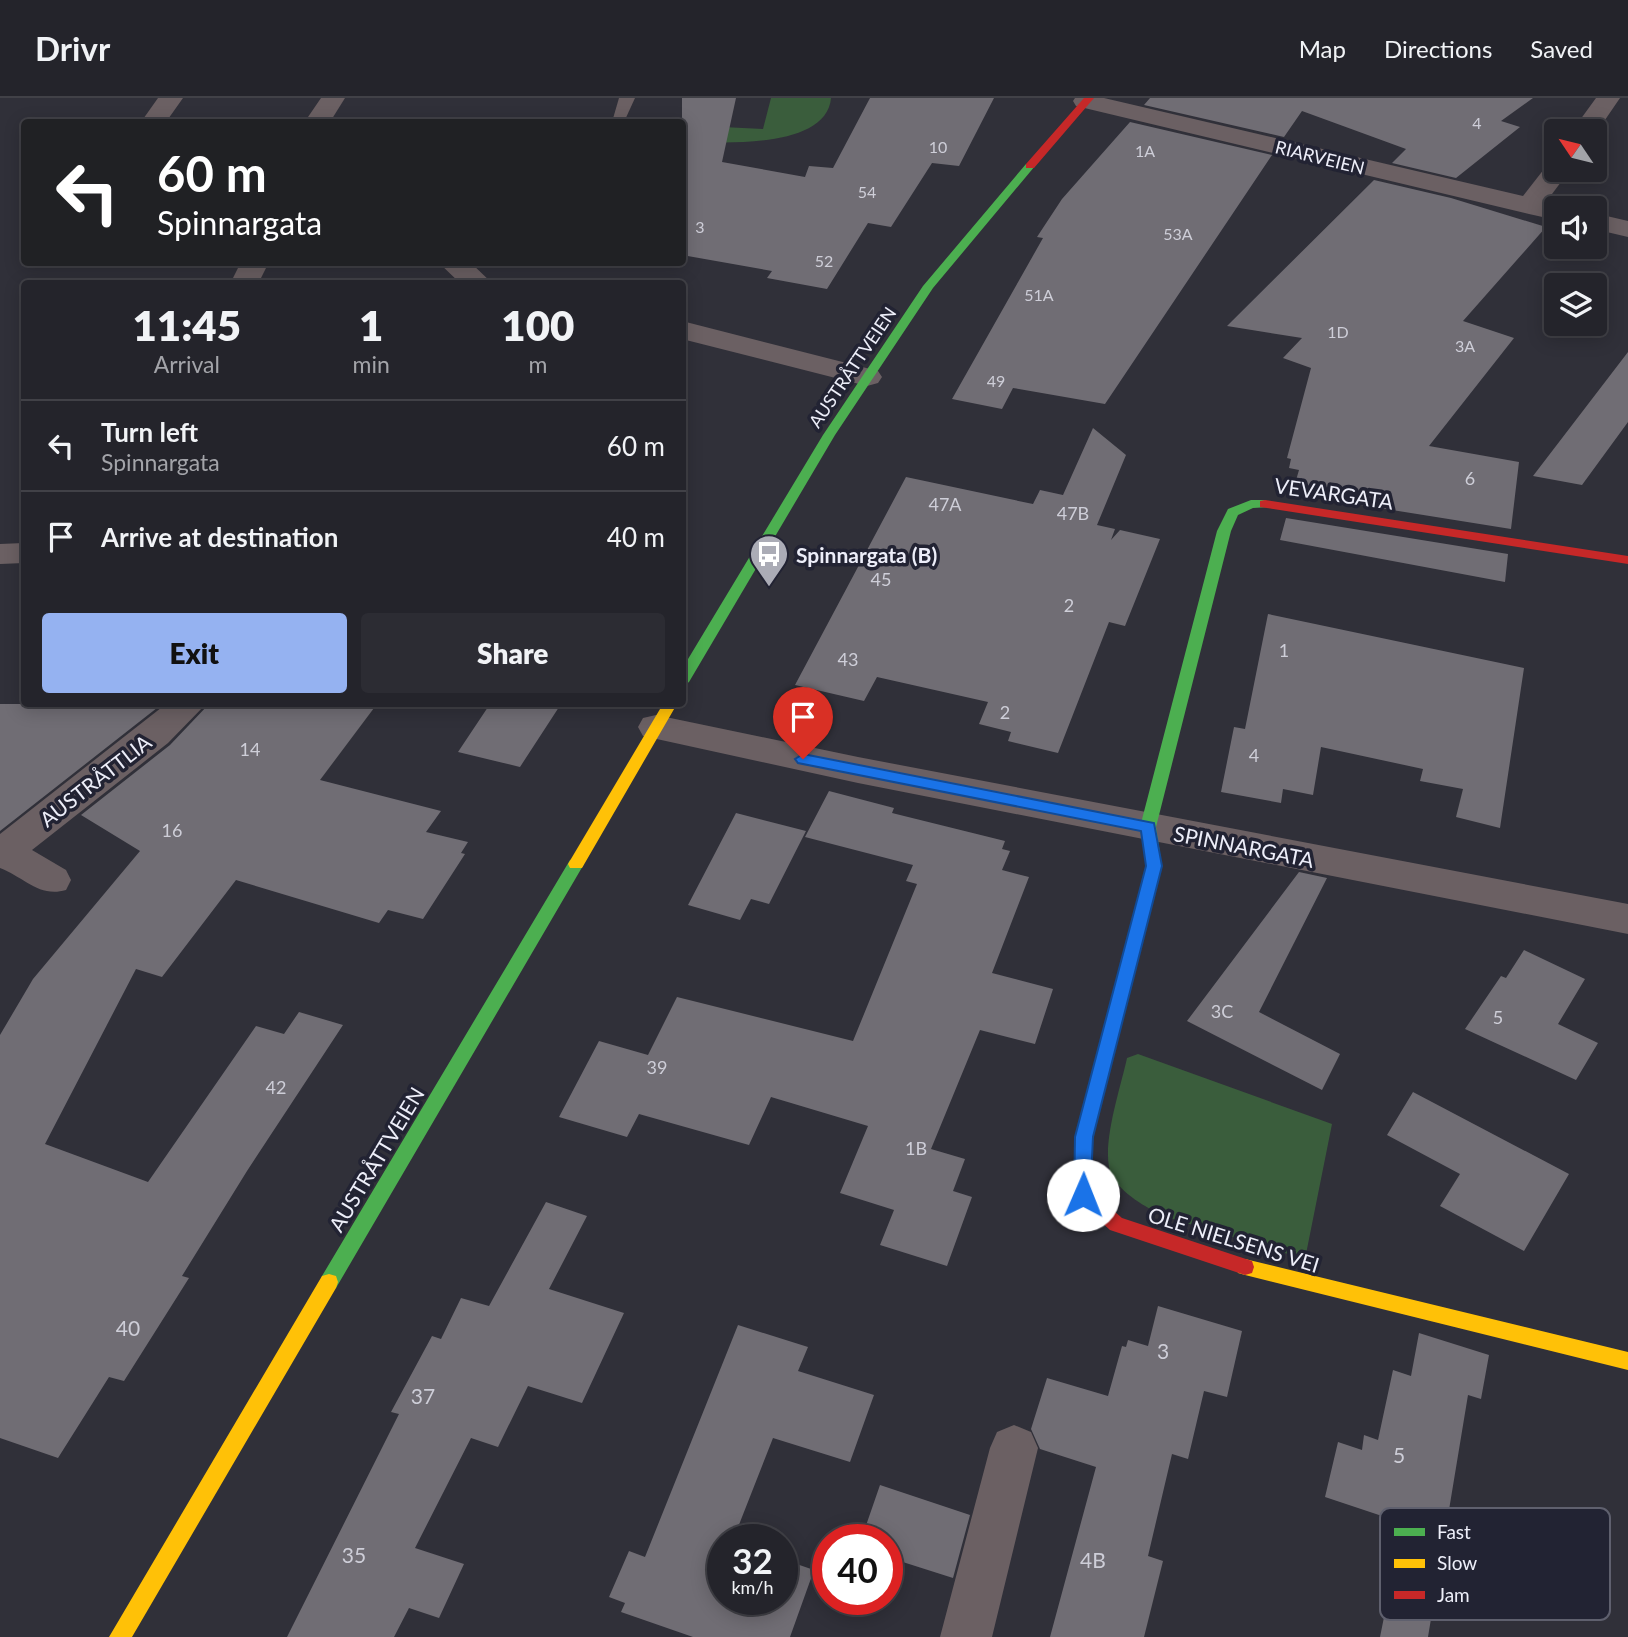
<!DOCTYPE html>
<html lang="en">
<head>
<meta charset="utf-8">
<style>
	:root { --surface:#24242b; --page:#2c2c33; --text:#f1f3f6; --muted:#a3a4a9; --line:#414147; --accent:#95b2f1 }
	body { margin:0; font-family:Lato,sans-serif; background:var(--page); color:var(--text); height:100vh; display:flex; flex-direction:column; font-size:26px; white-space:nowrap }
	* { box-sizing:border-box; margin:0 }
	p { font-size:23px; color:var(--muted) }
	.icon { flex:none; width:38px; height:38px; fill:none; stroke:currentColor; stroke-width:2; stroke-linecap:round; stroke-linejoin:round }
	.map { position:relative; flex:1; overflow:hidden }
	.panel { position:absolute; left:21px; top:182px; width:665px; height:427px; display:flex; flex-direction:column; background:var(--surface); border-radius:7px; box-shadow:0 4px 18px #0003,0 0 0 2px var(--line) }
	.panel>* { flex:none }
	.guide { position:absolute; left:21px; top:21px; width:665px; height:147px; border-radius:7px; box-shadow:0 4px 18px #0003,0 0 0 2px var(--line); background:#202124; color:#fff; overflow:hidden }
	.needle { width:46px; rotate:305deg }
	.buttons { position:absolute; left:1544px; top:21px; display:grid; gap:14px }
	.buttons a { display:grid; place-items:center; width:63px; height:63px; border-radius:7px; background:var(--surface); box-shadow:0 4px 18px #0003,0 0 0 2px var(--line); font-size:35px }
	.speed { position:absolute; left:707px; top:1426px; display:flex; gap:14px; font-size:35px; font-weight:700; text-align:center }
	.speed>* { display:grid; place-content:center; width:91px; height:91px; border-radius:50%; background:var(--surface); box-shadow:0 4px 18px #0003,0 0 0 2px var(--line); line-height:1 }
	.speed small { font-size:18px; font-weight:400 }
	.speed .limit { border:10px solid #d22; background:#fff; color:#111 }
	.pin { position:absolute; display:grid; place-items:center; width:60px; height:60px; color:#fff; margin:-72px -30px; border-radius:50% 50% 50% 0; rotate:-45deg; box-shadow:0 0 7px #0007 }
	.pin .icon { rotate:45deg }
	.me { position:absolute; width:77px; margin:-38px; rotate:1deg; stroke-linejoin:round; filter:drop-shadow(0 0 5px #0008) }
	.turn { display:flex; align-items:center; gap:24px; height:147px; padding:0 21px; font-size:32px }
	.turn .icon { width:91px; height:91px; stroke-width:2.5 }
	.turn b { display:block; font-size:49px; line-height:60px }
	.eta { display:flex; justify-content:space-evenly; align-items:center; height:119px; text-align:center }
	.eta b { font-size:42px; font-weight:800; line-height:49px }
	.action { display:flex; gap:14px; margin-top:auto; padding:14px 21px }
	.action a { flex:1; height:80px; border-radius:7px; background:var(--accent); color:#111; font-size:28px; font-weight:800; line-height:80px; text-align:center }
	.action a+a { background:var(--page); color:var(--text) }
	ul { padding:0; list-style:none }
	li { display:flex; align-items:center; gap:21px; height:91px; padding:0 21px; border-top:2px solid var(--line) }
	li div { flex:1 }
	li b { display:block; font-size:26px }
	li em { font-style:normal }
	header { display:flex; align-items:center; gap:42px; box-sizing:border-box; height:98px; padding:0 35px; background:var(--surface); border-bottom:2px solid var(--line) }
	header strong { font-size:33px }
	nav { display:flex; gap:38px; margin-inline-start:auto; font-size:24px }
	.map>svg:first-child { display:block }
	.green { fill:#3a5d3c }
	.building { fill:#706d74 }
	.lines { fill:none; stroke-linecap:round; stroke-linejoin:round }
	.lane { fill:#6b6063; fill-rule:evenodd }
	.street { fill:#6b6063; fill-rule:evenodd }
	.fast { fill:#4caf50; fill-rule:evenodd }
	.slow { fill:#ffc107; fill-rule:evenodd }
	.jam { fill:#c62828; fill-rule:evenodd }
	.route { fill:#1a73e8; stroke:#114b97; stroke-width:2 }
	.labels { text-anchor:middle; dominant-baseline:central; stroke-width:7; stroke-linejoin:round; paint-order:stroke }
	.far-number-label { font-size:16px; fill:#ceced8 }
	.far-street-label { font-size:18px; fill:#edeef9; stroke:#222333 }
	.number-label { font-size:18px; fill:#ceced8 }
	.street-label { font-size:21px; fill:#edeef9; stroke:#222333 }
	.poi-label { font-size:21px; font-weight:bold; fill:#edeef9; stroke:#222333; text-anchor:start }
	.near-number-label { font-size:21px; fill:#ceced8 }
	.key { fill:#222333; stroke:#5f606e; stroke-width:2 }
	.key-label { font-size:19px; fill:#edeef9 }
</style>
</head>
<body>
<header>
<strong>Drivr</strong>
<nav><a>Map</a><a>Directions</a><a>Saved</a></nav>
</header>
<div class="map">
<svg width="1628" height="1539" viewBox="0 0 1628 1539">
	<rect width="100%" height="100%" fill="#303039"/>
	<path class="green" d="M 771,0 L 831,0 C 827,52 717,45 683,43 L 682,27 L 763,31 Z
		M 1138,956 L 1332,1026 L 1305,1161 L 1163,1118 C 1146,1109 1122,1096 1112,1078 C 1099,1052 1121,989 1127,960 Z"/>
	<path class="building" d="M 682,0 L 736,0 L 722,64 L 805,79 L 809,68 L 833,70 L 870,0 L 994,0 L 959,68 L 932,65 L 891,129 L 868,125 L 827,191 L 767,180 L 772,173 L 682,157 Z
		M 1150,0 L 1533,0 L 1501,23 L 1520,29 L 1456,80 L 1392,65 L 1406,51 L 1302,13 L 1284,39 L 1144,7 Z
		M 1130,24 L 1272,57 L 1105,306 L 1013,290 L 1002,311 L 952,301 L 1043,140 L 1037,139 L 1062,101 Z
		M 1374,82 L 1451,100 L 1546,129 L 1463,223 L 1514,240 L 1429,348 L 1519,364 L 1511,431 L 1292,396 L 1299,372 L 1289,370 L 1291,361 L 1287,360 L 1311,270 L 1283,260 L 1302,240 L 1227,228 Z
		M 1628,254 L 1628,324 L 1582,387 L 1533,378 Z
		M 1093,330 L 1126,357 L 1097,427 L 1115,431 L 1111,442 L 1120,432 L 1160,441 L 1125,528 L 1109,524 L 1058,655 L 1008,643 L 1011,634 L 979,626 L 988,604 L 877,579 L 864,603 L 795,587 L 906,379 L 1033,406 L 1040,392 L 1063,397 Z
		M 1286,420 L 1508,456 L 1505,484 L 1280,442 Z
		M 1268,516 L 1524,570 L 1500,730 L 1456,719 L 1463,691 L 1420,683 L 1423,671 L 1321,649 L 1313,697 L 1283,691 L 1281,705 L 1221,694 L 1234,629 L 1245,631 Z
		M 0,606 L 162,606 L 0,733 Z
		M 209,606 L 377,606 L 320,682 L 441,713 L 426,734 L 468,744 L 461,755 L 465,756 L 423,821 L 388,812 L 379,825 L 236,782 L 162,879 L 136,871 L 45,1046 L 148,1084 L 256,928 L 284,936 L 299,914 L 343,927 L 247,1073 L 182,1178 L 189,1180 L 124,1283 L 109,1279 L 58,1360 L 0,1340 L 0,937 L 33,881 L 140,753 L 81,717 L 170,647 Z
		M 490,606 L 561,606 L 520,669 L 458,654 Z
		M 829,693 L 894,710 L 892,715 L 1005,743 L 1002,751 L 1010,753 L 1002,772 L 1029,779 L 992,875 L 1053,891 L 1035,946 L 980,932 L 931,1051 L 965,1061 L 953,1093 L 972,1099 L 947,1168 L 880,1147 L 894,1112 L 840,1095 L 868,1028 L 771,999 L 749,1047 L 639,1016 L 627,1039 L 559,1019 L 599,943 L 648,957 L 677,899 L 853,943 L 917,786 L 906,783 L 913,767 L 805,739 Z
		M 736,715 L 806,733 L 769,806 L 751,801 L 740,822 L 688,807 Z
		M 1299,774 L 1327,780 L 1259,914 L 1340,956 L 1322,992 L 1187,923 Z
		M 1524,852 L 1585,881 L 1558,926 L 1598,945 L 1576,982 L 1465,931 L 1501,878 L 1506,880 Z
		M 1413,994 L 1569,1076 L 1524,1153 L 1440,1108 L 1460,1076 L 1387,1037 Z
		M 546,1104 L 587,1118 L 549,1191 L 624,1215 L 582,1305 L 528,1288 L 498,1349 L 471,1340 L 415,1450 L 464,1466 L 439,1520 L 409,1510 L 394,1539 L 287,1539 L 399,1316 L 391,1314 L 432,1238 L 441,1241 L 461,1200 L 489,1208 Z
		M 1158,1208 L 1242,1233 L 1227,1299 L 1204,1293 L 1188,1361 L 1172,1356 L 1148,1458 L 1163,1463 L 1144,1539 L 1050,1539 L 1096,1369 L 1040,1351 L 1031,1331 L 1047,1280 L 1108,1298 L 1122,1248 L 1126,1249 L 1128,1242 L 1148,1248 Z
		M 738,1227 L 808,1249 L 798,1273 L 874,1297 L 850,1364 L 773,1340 L 733,1442 L 723,1442 L 723,1502 L 782,1502 L 782,1461 L 814,1472 L 790,1539 L 693,1539 L 621,1514 L 625,1505 L 609,1499 L 629,1453 L 645,1459 Z
		M 1419,1235 L 1489,1257 L 1481,1301 L 1468,1297 L 1428,1539 L 1380,1539 L 1403,1425 L 1325,1399 L 1338,1344 L 1362,1352 L 1364,1337 L 1378,1342 L 1393,1272 L 1411,1278 Z
		M 880,1387 L 970,1417 L 953,1480 L 887,1459 L 887,1442 L 861,1442 Z"/>
	<g class="lines">
		<path class="lane" d="M 619,0 L 635,0 L 624,24 L 612,24 Z"/>
		<path class="street" d="M 158,0 L 183,0 L 166,24 L 141,24 Z
			M 321,0 L 345,0 L 330,24 L 313,24 L 308,19 Z
			M 1075,0 L 1104,0 L 1523,98 L 1548,66 L 1556,64 L 1556,72 L 1570,72 L 1546,104 L 1567,110 L 1556,110 L 1556,122 L 1529,116 L 1076,8 L 1073,3 Z
			M 1596,0 L 1620,0 L 1594,38 L 1594,33 L 1572,33 Z
			M 1594,115 L 1628,123 L 1628,139 L 1594,131 Z
			M 241,164 L 269,164 L 258,186 L 230,186 Z
			M 438,164 L 470,164 L 493,186 L 461,186 Z
			M 682,223 L 878,273 L 882,279 L 878,285 L 867,288 L 682,241 Z
			M 24,445 L 24,465 L 0,466 L 0,446 Z
			M 166,606 L 206,606 L 168,645 L 32,752 L 66,772 L 71,782 L 66,792 C 39,800 24,779 0,770 L 0,736 Z
			M 656,617 L 858,659 L 1628,806 L 1628,836 L 858,685 L 643,638 L 638,629 L 643,620 Z
			M 1014,1327 L 1031,1334 L 1038,1350 L 992,1539 L 940,1539 L 990,1350 L 997,1334 Z"/>
		<path class="fast" d="M 1026,66 L 1035,68 L 933,190 L 835,337 L 689,584 L 682,589 L 682,571 L 823,337 L 923,188 Z
			M 1251,402 L 1265,402 L 1272,406 L 1270,409 L 1253,410 L 1238,417 L 1231,433 L 1156,729 L 1162,768 L 1127,903 L 1125,908 L 1113,908 L 1111,903 L 1146,768 L 1140,729 L 1217,433 L 1228,411 Z
			M 576,760 L 584,766 L 336,1190 L 329,1192 L 322,1190 L 320,1184 L 322,1178 L 570,762 Z"/>
		<path class="slow" d="M 663,606 L 677,606 L 582,770 L 570,770 L 568,766 Z
			M 1245,1161 L 1628,1254 L 1628,1272 L 1245,1177 L 1238,1175 L 1236,1169 L 1238,1163 Z
			M 329,1176 L 336,1178 L 338,1184 L 336,1190 L 132,1539 L 109,1539 L 322,1178 Z"/>
		<path class="jam" d="M 1084,0 L 1094,0 L 1034,70 L 1026,70 L 1026,66 Z
			M 1265,402 L 1628,458 L 1628,466 L 1260,409 L 1260,403 Z
			M 1119,897 L 1125,898 L 1127,903 L 1093,1039 L 1092,1094 L 1122,1120 L 1252,1163 L 1254,1169 L 1252,1175 L 1245,1177 L 1110,1132 L 1077,1102 L 1074,1097 L 1075,1039 L 1111,903 L 1113,898 Z"/>
	</g>
	<path class="route" d="M 803,656 L 1154,725 L 1162,768 L 1093,1039 L 1090,1103 L 1077,1103 L 1074,1097 L 1075,1039 L 1146,768 L 1141,733 L 798,665 L 795,661 Z"/>
	<defs>
		<symbol id="bus-pin" viewBox="-11 -11 22 30"><path d="M0 17L-7.5 6A9.5 9.5 0 1 1 7.5 6Z" fill="#abacb6" stroke="#222333"/><path d="M-5-6H5V4H4V6H2V4H-2V6H-4V4H-5ZM-3.5-4V0h7V-4ZM-3.5 1.2v1.5H-2V1.2ZM2 1.2v1.5H3.5V1.2Z" fill="#fff"/></symbol>
	</defs>
	<g fill-rule="evenodd">
		<use href="#bus-pin" x="747" y="434" width="44" height="60"/>
	</g>
	<g class="labels">
		<g class="far-number-label">
			<text x="1477" y="24">4</text>
			<text x="938" y="48">10</text>
			<text x="1145" y="52">1A</text>
			<text x="867" y="93">54</text>
			<text x="700" y="128">3</text>
			<text x="1178" y="135">53A</text>
			<text x="824" y="162">52</text>
			<text x="1039" y="196">51A</text>
			<text x="1338" y="233">1D</text>
			<text x="1465" y="247">3A</text>
			<text x="996" y="282">49</text>
		</g>
		<g class="far-street-label">
			<text transform="translate(1320 59) rotate(14)">RIARVEIEN</text>
			<text transform="translate(852 269) rotate(-56)">AUSTRÅTTVEIEN</text>
		</g>
		<g class="number-label">
			<text x="1470" y="380">6</text>
			<text x="945" y="406">47A</text>
			<text x="1073" y="415">47B</text>
			<text x="881" y="481">45</text>
			<text x="1069" y="507">2</text>
			<text x="1284" y="552">1</text>
			<text x="848" y="561">43</text>
			<text x="1005" y="614">2</text>
			<text x="250" y="651">14</text>
			<text x="1254" y="657">4</text>
			<text x="172" y="732">16</text>
			<text x="1222" y="913">3C</text>
			<text x="1498" y="919">5</text>
			<text x="657" y="969">39</text>
			<text x="276" y="989">42</text>
			<text x="916" y="1050">1B</text>
		</g>
		<g class="street-label">
			<text transform="translate(1334 395) rotate(8)">VEVARGATA</text>
			<text transform="translate(95 682) rotate(-38)">AUSTRÅTTLIA</text>
			<text transform="translate(1244 748) rotate(11)">SPINNARGATA</text>
			<text transform="translate(376 1061) rotate(-59)">AUSTRÅTTVEIEN</text>
			<text transform="translate(1234 1141) rotate(17)">OLE NIELSENS VEI</text>
		</g>
		<g class="poi-label">
			<text x="796" y="456">Spinnargata (B)</text>
		</g>
		<g class="near-number-label">
			<text x="128" y="1229">40</text>
			<text x="1163" y="1252">3</text>
			<text x="423" y="1297">37</text>
			<text x="1399" y="1356">5</text>
			<text x="354" y="1456">35</text>
			<text x="1093" y="1461">4B</text>
		</g>
	</g>
	<rect x="1380" y="1410" width="230" height="112" rx="10" class="key"/>
	<rect x="1394" y="1430" width="31" height="8" fill="#4caf50"/>
	<rect x="1394" y="1461" width="31" height="9" fill="#ffc107"/>
	<rect x="1394" y="1493" width="31" height="8" fill="#c62828"/>
	<g class="key-label">
		<text x="1437" y="1441">Fast</text>
		<text x="1437" y="1472">Slow</text>
		<text x="1437" y="1504">Jam</text>
	</g>
</svg>
<div class="buttons">
<a><svg class="needle" viewBox="-14 -14 28 28"><path d="M0-13l5 13h-10z" fill="#e53935"/><path d="M0 13l5-13h-10z" fill="#a3a4a9"/></svg></a>
<a><svg class="icon" aria-label="sound" viewBox="0 0 24 24"><path d="M4 9h4l5-4v14l-5-4H4zM17 9q2 3 0 6"/></svg></a>
<a><svg class="icon" aria-label="layers" viewBox="0 0 24 24"><path d="M12 4l9 5-9 5-9-5zM3 14l9 5 9-5"/></svg></a>
</div>
<div class="speed"><div>32<small>km/h</small></div><div class="limit">40</div></div>
<div class="pin" style="left:803px;top:661px;background:#d93025"><svg class="icon" aria-label="arrive" viewBox="0 0 24 24"><path d="M6 21V4h12l-3 4 3 4H6"/></svg></div>
<svg class="me" style="left:1083px;top:1097px" viewBox="-20 -20 40 40"><circle r="19" fill="#fff"/><path d="M0-13L10 11 0 6-10 11z" fill="#1a73e8"/></svg>
<div class="guide">
<div class="turn"><svg class="icon" aria-label="left" viewBox="0 0 24 24"><path d="M17 20v-9H6M10 6l-5 5 5 5"/></svg><div><b>60 m</b>Spinnargata</div></div>
</div>
<section class="panel">
<div class="eta">
<div><b>11:45</b><p>Arrival</p></div>
<div><b>1</b><p>min</p></div>
<div><b>100</b><p>m</p></div>
</div>
<ul>
<li><svg class="icon" aria-label="left" viewBox="0 0 24 24"><path d="M17 20v-9H6M10 6l-5 5 5 5"/></svg><div><b>Turn left</b><p>Spinnargata</p></div><em>60 m</em></li>
<li><svg class="icon" aria-label="arrive" viewBox="0 0 24 24"><path d="M6 21V4h12l-3 4 3 4H6"/></svg><div><b>Arrive at destination</b></div><em>40 m</em></li>
</ul>
<div class="action"><a>Exit</a><a>Share</a></div>
</section>
</div>
</body>
</html>
